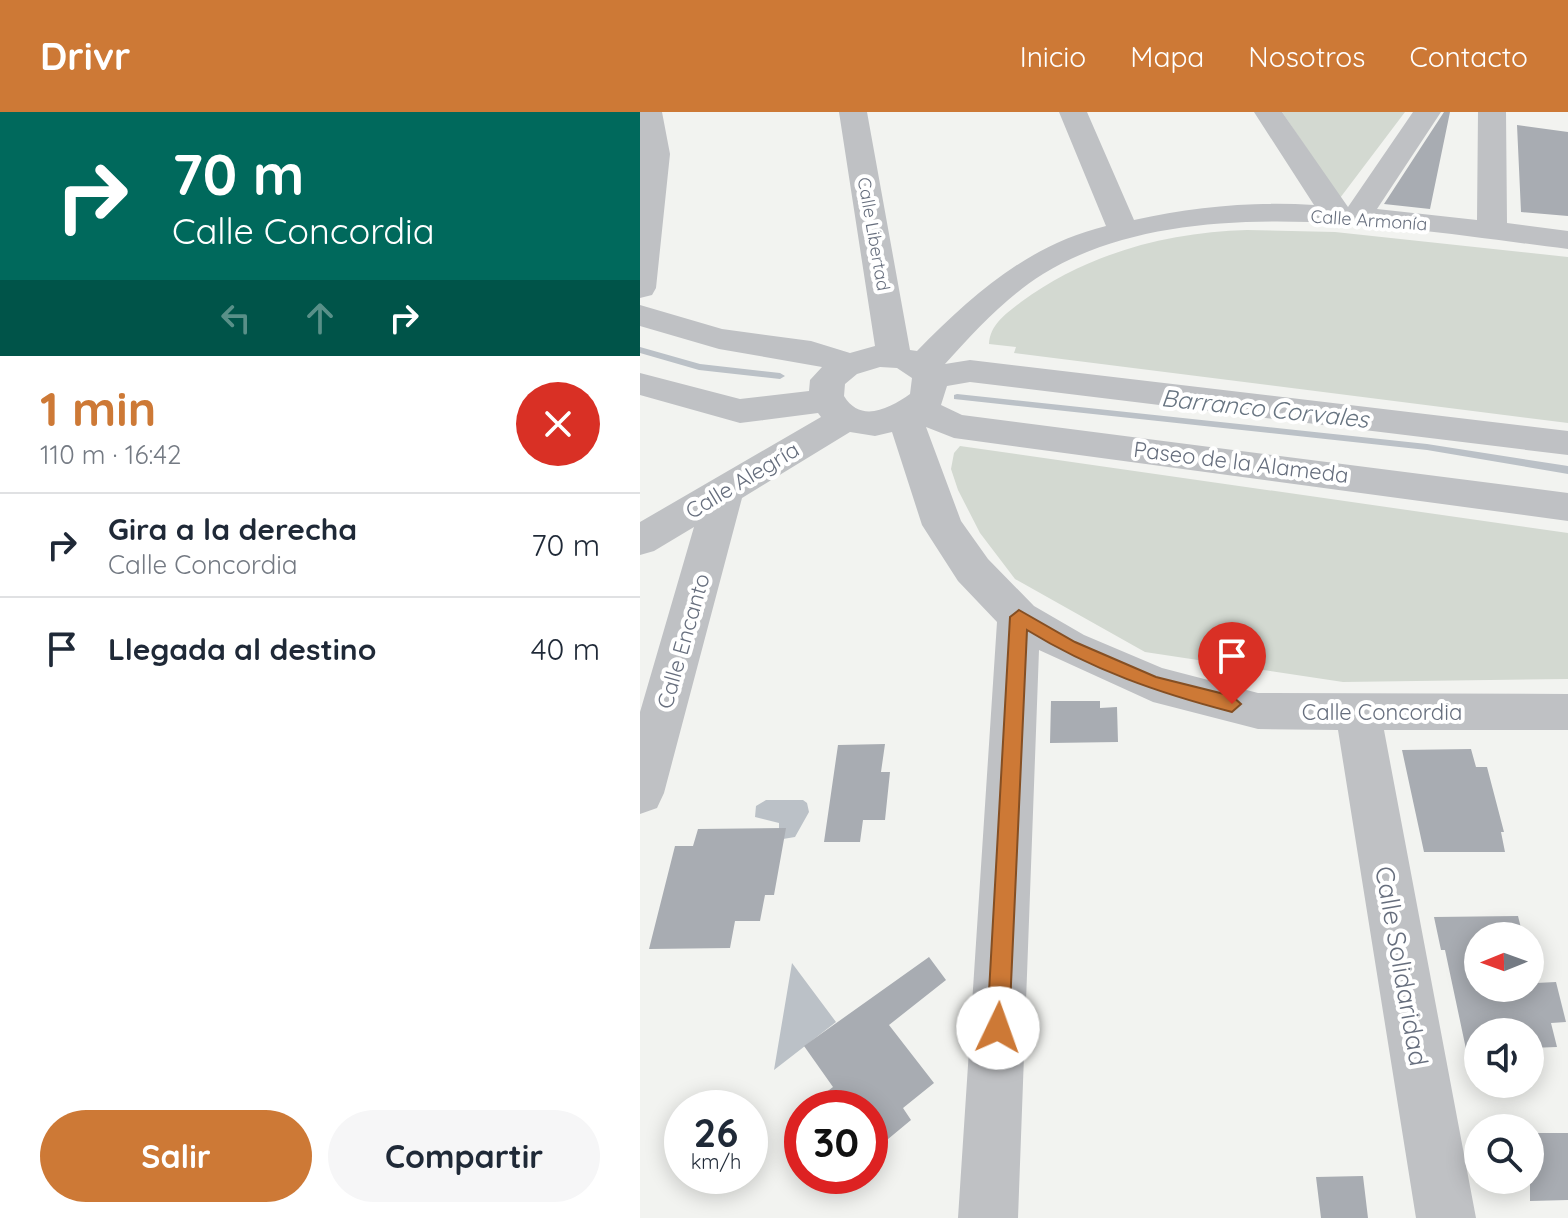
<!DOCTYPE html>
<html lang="es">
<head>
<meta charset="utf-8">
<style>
	:root { --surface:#fff; --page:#f6f6f7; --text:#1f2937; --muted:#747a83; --line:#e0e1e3; --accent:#cd7936 }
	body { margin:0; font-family:Quicksand,sans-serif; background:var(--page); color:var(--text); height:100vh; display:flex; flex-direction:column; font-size:30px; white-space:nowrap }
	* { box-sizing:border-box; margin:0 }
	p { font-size:26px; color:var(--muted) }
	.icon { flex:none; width:44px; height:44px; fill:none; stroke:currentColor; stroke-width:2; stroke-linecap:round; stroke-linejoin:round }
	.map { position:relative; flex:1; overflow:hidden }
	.side { display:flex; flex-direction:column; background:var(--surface); width:640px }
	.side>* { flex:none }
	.guide { background:#00695c; color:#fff; overflow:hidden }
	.needle { width:52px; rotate:269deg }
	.fabs { position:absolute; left:824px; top:810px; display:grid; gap:16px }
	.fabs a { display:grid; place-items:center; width:80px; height:80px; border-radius:50%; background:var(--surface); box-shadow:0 4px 20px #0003; font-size:40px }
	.speed { position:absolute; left:24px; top:978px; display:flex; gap:16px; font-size:40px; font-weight:700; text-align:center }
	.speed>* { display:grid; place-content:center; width:104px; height:104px; border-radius:50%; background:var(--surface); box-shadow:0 4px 20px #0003; line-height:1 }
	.speed small { font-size:20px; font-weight:400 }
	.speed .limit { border:12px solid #d22; background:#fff; color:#111 }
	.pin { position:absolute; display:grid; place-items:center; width:68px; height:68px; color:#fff; margin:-82px -34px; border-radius:50% 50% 50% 0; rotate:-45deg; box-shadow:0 0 8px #0007 }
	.pin .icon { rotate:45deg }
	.me { position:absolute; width:88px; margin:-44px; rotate:3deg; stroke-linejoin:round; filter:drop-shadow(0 0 6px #0008) }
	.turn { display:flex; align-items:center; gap:28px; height:168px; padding:0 40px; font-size:36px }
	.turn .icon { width:104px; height:104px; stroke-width:2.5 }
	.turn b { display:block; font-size:56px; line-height:68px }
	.lanes { display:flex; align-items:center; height:76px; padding:0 40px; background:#0003; justify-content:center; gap:40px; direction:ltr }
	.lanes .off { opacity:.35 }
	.round { display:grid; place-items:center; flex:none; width:84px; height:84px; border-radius:42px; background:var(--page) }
	.headline { display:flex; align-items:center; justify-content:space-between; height:136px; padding:0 40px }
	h1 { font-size:48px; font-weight:700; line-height:60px; color:var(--accent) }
	.cta { display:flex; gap:16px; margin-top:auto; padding:16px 40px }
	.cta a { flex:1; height:92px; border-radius:48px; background:var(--accent); color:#fff; font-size:32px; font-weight:700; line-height:92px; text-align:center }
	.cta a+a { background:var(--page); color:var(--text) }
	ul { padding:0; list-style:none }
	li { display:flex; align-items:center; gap:24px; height:104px; padding:0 40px; border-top:2px solid var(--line) }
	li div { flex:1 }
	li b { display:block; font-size:30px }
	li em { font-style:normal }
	header { display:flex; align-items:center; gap:48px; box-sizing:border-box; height:112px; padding:0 40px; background:var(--accent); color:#fff }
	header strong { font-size:38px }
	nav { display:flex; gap:44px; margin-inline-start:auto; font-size:28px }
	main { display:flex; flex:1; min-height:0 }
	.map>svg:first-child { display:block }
	.green { fill:#d3d9d1 }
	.water { fill:#bbc1c7 }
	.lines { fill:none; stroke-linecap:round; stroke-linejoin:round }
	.stream { fill:#bbc1c7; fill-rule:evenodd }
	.building { fill:#a8acb2 }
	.minor { fill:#bfc1c4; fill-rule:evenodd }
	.route { fill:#cd7936; stroke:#854f23; stroke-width:2 }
	.labels { text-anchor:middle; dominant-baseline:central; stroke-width:8; stroke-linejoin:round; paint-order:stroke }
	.far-street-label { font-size:18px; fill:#666e7d; stroke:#fff }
	.street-label { font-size:22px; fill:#666e7d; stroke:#fff }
	.water-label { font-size:24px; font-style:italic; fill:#677481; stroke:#fff }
	.near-street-label { font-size:26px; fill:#666e7d; stroke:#fff }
</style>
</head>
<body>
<header>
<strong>Drivr</strong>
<nav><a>Inicio</a><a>Mapa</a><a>Nosotros</a><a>Contacto</a></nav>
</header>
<main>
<section class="side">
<div class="guide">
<div class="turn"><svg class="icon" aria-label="right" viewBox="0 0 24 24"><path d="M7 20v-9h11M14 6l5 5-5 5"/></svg><div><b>70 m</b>Calle Concordia</div></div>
<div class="lanes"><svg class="icon off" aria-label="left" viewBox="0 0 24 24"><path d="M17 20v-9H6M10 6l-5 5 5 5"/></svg><svg class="icon off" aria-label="ahead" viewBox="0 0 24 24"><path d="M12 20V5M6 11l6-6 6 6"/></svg><svg class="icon" aria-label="right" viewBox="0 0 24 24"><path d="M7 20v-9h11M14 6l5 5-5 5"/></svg></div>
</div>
<div class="headline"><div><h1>1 min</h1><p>110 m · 16:42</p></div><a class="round" style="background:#d93025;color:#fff"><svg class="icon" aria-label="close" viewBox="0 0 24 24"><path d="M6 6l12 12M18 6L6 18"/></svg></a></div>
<ul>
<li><svg class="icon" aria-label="right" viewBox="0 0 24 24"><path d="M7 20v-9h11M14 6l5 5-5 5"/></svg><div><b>Gira a la derecha</b><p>Calle Concordia</p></div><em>70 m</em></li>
<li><svg class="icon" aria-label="arrive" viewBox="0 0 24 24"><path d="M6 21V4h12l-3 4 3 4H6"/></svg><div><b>Llegada al destino</b></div><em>40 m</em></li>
</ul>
<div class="cta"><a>Salir</a><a>Compartir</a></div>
</section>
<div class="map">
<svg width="928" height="1106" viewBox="0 0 928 1106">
	<rect width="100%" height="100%" fill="#f2f3f0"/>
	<path class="green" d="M 642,0 L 765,0 L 700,86 Z
		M 607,118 L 695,120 L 928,145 L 928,311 L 374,241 L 376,235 L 349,232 C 350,212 367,201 381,190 C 446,142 527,120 607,118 Z
		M 320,334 L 928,421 L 928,567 L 703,570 L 505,540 L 375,467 L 340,421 L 318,378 L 311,357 L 314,341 Z"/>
	<path class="water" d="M 126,688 L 163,688 L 167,691 L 169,700 L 155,725 L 143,727 L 139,721 L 139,711 L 115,705 L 116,694 Z
		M 152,851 L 196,910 L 134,958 L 150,863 Z"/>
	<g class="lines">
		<path class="stream" d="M 0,235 L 60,252 L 140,261 L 145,264 L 140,267 L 59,258 L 0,241 Z
			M 317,282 L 787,332 L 928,354 L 928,362 L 787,338 L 314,287 L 314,283 Z"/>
	</g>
	<path class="building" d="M 804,0 L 810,0 L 790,97 L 744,92 Z
		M 877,13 L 928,20 L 928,104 L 881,100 Z
		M 411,589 L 460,589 L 460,596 L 477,595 L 478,630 L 410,631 Z
		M 245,632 L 241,660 L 250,660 L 245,708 L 223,708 L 220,730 L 184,730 L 198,633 Z
		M 831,637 L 836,655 L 847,655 L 864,720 L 861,720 L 865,740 L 784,740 L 762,638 Z
		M 146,716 L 134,783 L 125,783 L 120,809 L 95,809 L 90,836 L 9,837 L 35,734 L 53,734 L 58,717 Z
		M 878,804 L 883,824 L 838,824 L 838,876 L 890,876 L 890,849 L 896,871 L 916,870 L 926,910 L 911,911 L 917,935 L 890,936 L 890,920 L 838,920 L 838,937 L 826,937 L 805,838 L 801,838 L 794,805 Z
		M 289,845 L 306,868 L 249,913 L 294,971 L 263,996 L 271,1008 L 230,1042 L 230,996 L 165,996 L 193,975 L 164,934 Z
		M 890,1021 L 928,1021 L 928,1088 L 890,1089 Z
		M 723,1064 L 728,1106 L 681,1106 L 676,1065 Z"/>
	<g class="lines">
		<path class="minor" d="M 0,0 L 22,0 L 30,42 L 16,176 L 12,183 L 0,186 Z
			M 199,0 L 227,0 L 270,238 L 277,239 C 332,183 388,133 466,114 L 419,0 L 447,0 L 494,108 C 553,95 614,89 674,93 L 614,0 L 642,0 L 708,95 L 773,0 L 801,0 L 737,97 L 837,108 L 838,0 L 866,0 L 867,111 L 928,119 L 928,137 C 772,118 544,75 403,162 C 365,186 335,219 305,252 L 330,248 L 928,319 L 928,343 L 330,270 L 307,274 L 301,293 L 322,303 L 928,381 L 928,409 L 314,326 L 286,315 L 321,409 L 348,447 L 394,494 L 444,523 L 522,556 L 618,581 L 928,582 L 928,618 L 744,618 L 836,1106 L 776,1106 L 698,618 L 618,617 L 513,590 L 399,538 L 378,1106 L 318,1106 L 357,510 L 318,469 L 282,413 L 252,320 L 235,324 L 210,320 L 102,386 L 24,681 L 17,696 L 0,702 L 0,600 L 54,415 L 14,439 L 0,443 L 0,410 L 181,305 L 178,301 L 100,311 L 0,283 L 0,261 L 100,287 L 169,279 L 170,268 L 182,255 L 79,237 L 0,214 L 0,193 L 82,217 L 171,229 L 210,241 L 235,234 ZM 240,255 L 257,256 L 272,266 L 270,282 C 250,296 221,312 204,284 L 205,272 L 217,262 Z"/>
	</g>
	<path class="route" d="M 379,498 L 435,530 L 516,565 L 592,584 L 601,592 L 592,600 C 519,581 452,558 387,518 L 369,916 L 366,924 L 358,927 L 350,924 L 347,916 L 370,505 Z"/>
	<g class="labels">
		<g class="far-street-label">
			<text transform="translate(729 108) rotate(4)">Calle Armonía</text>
			<text transform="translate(234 122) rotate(80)">Calle Libertad</text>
		</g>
		<g class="street-label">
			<text transform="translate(601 350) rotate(7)">Paseo de la Alameda</text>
			<text transform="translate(102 368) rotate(-31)">Calle Alegría</text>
			<text transform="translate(43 529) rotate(-74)">Calle Encanto</text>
			<text x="742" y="600">Calle Concordia</text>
		</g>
		<g class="water-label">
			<text transform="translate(625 296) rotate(6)">Barranco Corvales</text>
		</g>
		<g class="near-street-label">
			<text transform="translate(762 854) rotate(80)">Calle Solidaridad</text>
		</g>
	</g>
</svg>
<div class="fabs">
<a><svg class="needle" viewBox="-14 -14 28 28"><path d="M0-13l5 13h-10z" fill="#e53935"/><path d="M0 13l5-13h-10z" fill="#747a83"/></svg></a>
<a><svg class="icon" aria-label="sound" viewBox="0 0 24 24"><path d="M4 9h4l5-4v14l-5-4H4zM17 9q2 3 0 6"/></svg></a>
<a><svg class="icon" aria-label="search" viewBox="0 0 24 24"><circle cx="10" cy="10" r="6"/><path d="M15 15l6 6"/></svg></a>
</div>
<div class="speed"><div>26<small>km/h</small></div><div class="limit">30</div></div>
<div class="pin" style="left:592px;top:592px;background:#d93025"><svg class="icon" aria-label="arrive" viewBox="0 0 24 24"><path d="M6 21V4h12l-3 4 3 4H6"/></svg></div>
<svg class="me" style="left:358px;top:916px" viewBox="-20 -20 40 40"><circle r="19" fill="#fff"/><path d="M0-13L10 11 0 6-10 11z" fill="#cd7936"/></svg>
</div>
</main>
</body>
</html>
